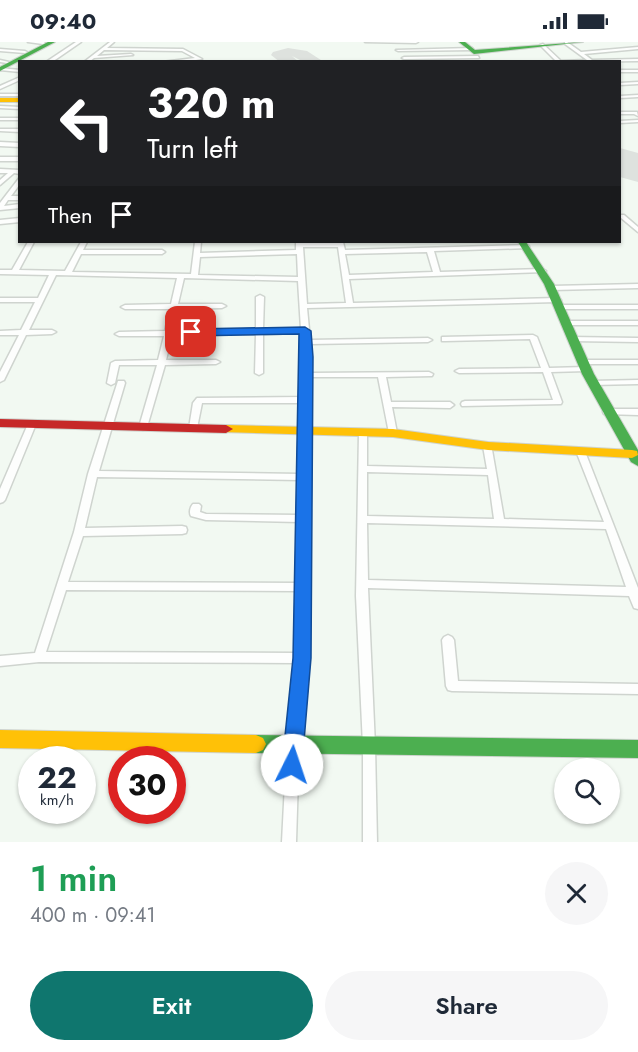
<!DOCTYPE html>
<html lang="en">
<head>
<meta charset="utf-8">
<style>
	:root { --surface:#fff; --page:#f6f6f7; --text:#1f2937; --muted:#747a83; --accent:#0f766e }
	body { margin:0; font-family:Jost,sans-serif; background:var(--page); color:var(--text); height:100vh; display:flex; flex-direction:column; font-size:22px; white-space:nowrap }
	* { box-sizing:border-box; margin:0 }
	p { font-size:20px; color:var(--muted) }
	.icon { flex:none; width:33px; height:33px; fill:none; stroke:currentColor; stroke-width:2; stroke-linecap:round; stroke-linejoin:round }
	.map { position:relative; height:800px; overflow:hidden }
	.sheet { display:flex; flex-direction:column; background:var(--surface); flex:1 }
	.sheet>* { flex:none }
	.banner { position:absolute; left:18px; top:18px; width:603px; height:183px; border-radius:0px; box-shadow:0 2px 4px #0004; background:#202124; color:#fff; overflow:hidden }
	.controls { position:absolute; left:554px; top:716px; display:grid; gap:12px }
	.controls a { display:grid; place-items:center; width:66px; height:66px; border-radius:50%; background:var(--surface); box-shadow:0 2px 4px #0004; font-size:30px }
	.speed { position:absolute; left:18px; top:704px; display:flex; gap:12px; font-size:30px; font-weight:700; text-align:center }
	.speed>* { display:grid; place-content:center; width:78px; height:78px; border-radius:50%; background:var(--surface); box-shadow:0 2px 4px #0004; line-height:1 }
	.speed small { font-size:15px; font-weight:400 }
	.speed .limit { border:9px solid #d22; background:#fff; color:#111 }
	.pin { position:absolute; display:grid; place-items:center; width:51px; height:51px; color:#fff; margin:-26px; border-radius:12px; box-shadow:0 3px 9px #0006 }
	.me { position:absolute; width:66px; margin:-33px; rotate:4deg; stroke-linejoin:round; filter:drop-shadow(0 0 4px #0008) }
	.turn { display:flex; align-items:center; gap:21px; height:126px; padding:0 30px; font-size:27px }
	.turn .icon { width:78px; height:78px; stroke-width:2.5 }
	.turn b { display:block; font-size:42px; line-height:51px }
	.then { display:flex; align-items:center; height:57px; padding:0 30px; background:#0003; gap:12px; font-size:22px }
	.round { display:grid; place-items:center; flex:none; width:63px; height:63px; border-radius:32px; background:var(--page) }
	.headline { display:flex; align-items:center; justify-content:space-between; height:102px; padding:0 30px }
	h1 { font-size:36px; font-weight:600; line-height:45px; color:#1e9e55 }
	.cta { display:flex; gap:12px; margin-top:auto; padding:12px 30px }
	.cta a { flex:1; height:69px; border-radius:36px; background:var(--accent); color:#fff; font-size:24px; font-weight:600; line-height:69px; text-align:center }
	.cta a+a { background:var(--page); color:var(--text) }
	.status { display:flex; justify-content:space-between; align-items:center; height:42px; padding:0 30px; background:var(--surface); direction:ltr }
	.status svg { height:16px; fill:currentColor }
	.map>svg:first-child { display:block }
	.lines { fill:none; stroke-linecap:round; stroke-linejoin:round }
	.taxiway { fill:#dee2de; fill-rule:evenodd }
	.runway { fill:#dee2de; fill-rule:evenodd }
	.street-casing { stroke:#cfd4cf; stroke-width:3 }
	.fast-casing { stroke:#cfd4cf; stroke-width:2 }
	.slow-casing { stroke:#cfd4cf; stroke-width:2 }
	.jam-casing { stroke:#cfd4cf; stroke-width:2 }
	.street { fill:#fdfefd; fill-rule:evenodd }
	.fast { fill:#4caf50; fill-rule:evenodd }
	.slow { fill:#ffc107; fill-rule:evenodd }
	.jam { fill:#c62828; fill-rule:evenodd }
	.route { fill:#1a73e8; stroke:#114b97; stroke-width:1.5 }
</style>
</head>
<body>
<div class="status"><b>09:40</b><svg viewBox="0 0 49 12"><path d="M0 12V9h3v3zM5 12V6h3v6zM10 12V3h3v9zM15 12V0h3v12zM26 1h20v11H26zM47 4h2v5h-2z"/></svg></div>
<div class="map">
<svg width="638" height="800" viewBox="0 0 638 800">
	<rect width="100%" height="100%" fill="#f2f9f2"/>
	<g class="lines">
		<path class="taxiway" d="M 288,6 L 307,9 L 324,20 L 304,20 L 292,14 L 299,20 L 280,20 L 271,13 L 273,10 Z"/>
		<path class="runway" d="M 620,106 L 638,111 L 638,140 L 620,135 Z"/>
		<defs>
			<path id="street" d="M 28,0 L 44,0 L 45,1 L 43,2 Z
				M 76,0 L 81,0 L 52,20 L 46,20 Z
				M 110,0 L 114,0 L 107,6 L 183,7 L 202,17 L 184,20 L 162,20 L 195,16 L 182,9 L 104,8 L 97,14 L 131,12 L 133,13 L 94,16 L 89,20 L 84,20 Z
				M 365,0 L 418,0 L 416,1 Z
				M 565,0 L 567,0 L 581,10 L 638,5 L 638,7 L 584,12 L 592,18 L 638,17 L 638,19 L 557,20 L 540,3 L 543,2 L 561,19 L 587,18 L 565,2 Z
				M 472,6 L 473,8 L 398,9 L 396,8 Z
				M 0,7 L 25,9 L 27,10 L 25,11 L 0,9 Z
				M 478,14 L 479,16 L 404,17 L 402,16 L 404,15 Z
				M 0,18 L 9,20 L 7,21 L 0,20 Z
				M 0,26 L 20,28 L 20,30 L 0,28 Z
				M 620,28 L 638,28 L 638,30 L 620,30 Z
				M 20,35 L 20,38 L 0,47 L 0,44 Z
				M 638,40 L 638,42 L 620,43 L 620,41 Z
				M 0,52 L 20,52 L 20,54 L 0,54 Z
				M 638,53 L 638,55 L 620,56 L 620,54 Z
				M 0,64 L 20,65 L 20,67 L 0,66 Z
				M 620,70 L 637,70 L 638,74 L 634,72 L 620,72 Z
				M 0,76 L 20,76 L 20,78 L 0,78 Z
				M 638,78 L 638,80 L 620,81 L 620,79 Z
				M 0,87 L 20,87 L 20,90 L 0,89 Z
				M 0,100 L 20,101 L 20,105 L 0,104 Z
				M 0,115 L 20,115 L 20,119 L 0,119 Z
				M 0,127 L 20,128 L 20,132 L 14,131 L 0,143 L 0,138 L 8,131 L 0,131 Z
				M 20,135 L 20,142 L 11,154 L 20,154 L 20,158 L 8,158 L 4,164 L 20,162 L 20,166 L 0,168 L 0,161 Z
				M 620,173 L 624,173 L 638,185 L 638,190 L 620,175 Z
				M 20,176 L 20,180 L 0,182 L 0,178 Z
				M 28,200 L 34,200 L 19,228 L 65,229 L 81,200 L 87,200 L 83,208 L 162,208 L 165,210 L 162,212 L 81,212 L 72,230 L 191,232 L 195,200 L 201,200 L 200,211 L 296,208 L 296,200 L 302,200 L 302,201 L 337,201 L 337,200 L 343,200 L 345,208 L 527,203 L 529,204 L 529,206 L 434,209 L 440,230 L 543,227 L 546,229 L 545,230 L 349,237 L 353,261 L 557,256 L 561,258 L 557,260 L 307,266 L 310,298 L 428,296 L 432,298 L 428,300 L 310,302 L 311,331 L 429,330 L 433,332 L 432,334 L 386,335 L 391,360 L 450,360 L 454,363 L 450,366 L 392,365 L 397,391 L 393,394 L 389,391 L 378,335 L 311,335 L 308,616 L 299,703 L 296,800 L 282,800 L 287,703 L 296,621 L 39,620 L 0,624 L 0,614 L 35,611 L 74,490 L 88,432 L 118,339 L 124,339 L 125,341 L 99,429 L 300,432 L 302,361 L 202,361 L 197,386 L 193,389 L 189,386 L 193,361 L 197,356 L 302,355 L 303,315 L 302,291 L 263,292 L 263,331 L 259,333 L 255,331 L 256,292 L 172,293 L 166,318 L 216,318 L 220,320 L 216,322 L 165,323 L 147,385 L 143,388 L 139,385 L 157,323 L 119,323 L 115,341 L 111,343 L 107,341 L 111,321 L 115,319 L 158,318 L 164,294 L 119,294 L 115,292 L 119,290 L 165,289 L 170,267 L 125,267 L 121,265 L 125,263 L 171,262 L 177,236 L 56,233 L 29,288 L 52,288 L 56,290 L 52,292 L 26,293 L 4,338 L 0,340 L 0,330 L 19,293 L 0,293 L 0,289 L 21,288 L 35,260 L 0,260 L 0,256 L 38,256 L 49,233 L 0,232 L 0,228 L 12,228 ZM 303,205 L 338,205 L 346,261 L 307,262 ZM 427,210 L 433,230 L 349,233 L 345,212 ZM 297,212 L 298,235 L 198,233 L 200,215 ZM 184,236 L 298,239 L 301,287 L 263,287 L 264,255 L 260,253 L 256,255 L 256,288 L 173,289 L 177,267 L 222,266 L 226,264 L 222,262 L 178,262 ZM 97,435 L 300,438 L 299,473 L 206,472 L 200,470 L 201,464 L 199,462 L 193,462 C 190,465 189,471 191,474 L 206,478 L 299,480 L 298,541 L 68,540 L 83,494 L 182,492 L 186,491 L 187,488 L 186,485 L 182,484 L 85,486 ZM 66,548 L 298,549 L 296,611 L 46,610 Z
				M 638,242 L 638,246 L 552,248 L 549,246 L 552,244 Z
				M 557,263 L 638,263 L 638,267 L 560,267 L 556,265 Z
				M 564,279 L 638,279 L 638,283 L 564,283 Z
				M 533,293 L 537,295 L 549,326 L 586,325 L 590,327 L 586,329 L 551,330 L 562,360 L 561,362 L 462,364 L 461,362 L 462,360 L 465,359 L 553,358 L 543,330 L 459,331 L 455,329 L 459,327 L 541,326 L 530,297 L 445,299 L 442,299 L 442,295 Z
				M 570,295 L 638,296 L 638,300 L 573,299 L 570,299 Z
				M 579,318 L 638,318 L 638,322 L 582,322 L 578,320 Z
				M 638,338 L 638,342 L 592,343 L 588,341 L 592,339 Z
				M 607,367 L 638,367 L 638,373 L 604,372 L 603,370 L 604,368 Z
				M 32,379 L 36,382 L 5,458 L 3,460 L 0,461 L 0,447 L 28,382 Z
				M 363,388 L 367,391 L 367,424 L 487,427 L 483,404 L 488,401 L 491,402 L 504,477 L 604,480 L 576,409 L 578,407 L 584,407 L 638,546 L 638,567 L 634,566 L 629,554 L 368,546 L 375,704 L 377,800 L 363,800 L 363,704 L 356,554 L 359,391 ZM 367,430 L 488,433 L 494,477 L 367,474 ZM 367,481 L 606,487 L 626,545 L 368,538 Z
				M 448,593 L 452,595 L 454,598 L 458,639 L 638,642 L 638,652 L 452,649 L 448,648 L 446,644 L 442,598 L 444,595 Z"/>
			<path id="fast" d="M 48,0 L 55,0 L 0,29 L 0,25 Z
				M 459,0 L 465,0 L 475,8 L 583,0 L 474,12 Z
				M 518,200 L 526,200 L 554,242 L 594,332 L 638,408 L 638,424 L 631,420 L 582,332 L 544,242 Z
				M 256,693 L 638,698 L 638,716 L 256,711 L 249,708 L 246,702 L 249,696 Z"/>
			<path id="slow" d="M 0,56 L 20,56 L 20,60 L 0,60 Z
				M 226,383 L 393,387 L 488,400 L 632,408 L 637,409 L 638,413 L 632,416 L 488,408 L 393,395 L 221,390 L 219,387 L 221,384 Z
				M 0,688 L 256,693 L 263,696 L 266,702 L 263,708 L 256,711 L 0,706 Z"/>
			<path id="jam" d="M 0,377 L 226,383 L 233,387 L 226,391 L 0,385 Z"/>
		</defs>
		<use href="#street" class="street-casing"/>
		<use href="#fast" class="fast-casing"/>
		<use href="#slow" class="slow-casing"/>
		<use href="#jam" class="jam-casing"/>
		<use href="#street" class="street"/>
		<use href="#fast" class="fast"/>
		<use href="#slow" class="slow"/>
		<use href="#jam" class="jam"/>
	</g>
	<path class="route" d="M 305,285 L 311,289 L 313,315 L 311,616 L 302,723 L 299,729 L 292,732 L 285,729 L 282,723 L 293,616 L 299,292 L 191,294 L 185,290 L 191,287 Z"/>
</svg>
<div class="controls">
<a><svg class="icon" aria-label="search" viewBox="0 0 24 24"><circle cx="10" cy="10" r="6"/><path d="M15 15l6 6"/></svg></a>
</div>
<div class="speed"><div>22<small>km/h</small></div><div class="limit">30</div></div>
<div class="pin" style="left:191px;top:290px;background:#d93025"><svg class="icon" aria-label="arrive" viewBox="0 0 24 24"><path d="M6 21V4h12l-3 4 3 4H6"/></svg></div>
<svg class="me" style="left:292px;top:723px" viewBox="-20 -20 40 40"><circle r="19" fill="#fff"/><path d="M0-13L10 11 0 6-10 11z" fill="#1a73e8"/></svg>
<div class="banner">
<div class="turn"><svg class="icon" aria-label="left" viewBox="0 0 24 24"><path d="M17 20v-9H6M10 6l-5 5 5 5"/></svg><div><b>320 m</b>Turn left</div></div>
<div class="then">Then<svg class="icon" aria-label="arrive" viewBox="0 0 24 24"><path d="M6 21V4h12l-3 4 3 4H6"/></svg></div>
</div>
</div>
<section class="sheet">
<div class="headline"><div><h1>1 min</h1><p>400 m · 09:41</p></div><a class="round"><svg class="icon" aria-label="close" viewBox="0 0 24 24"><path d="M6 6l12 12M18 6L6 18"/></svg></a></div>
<div class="cta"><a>Exit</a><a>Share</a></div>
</section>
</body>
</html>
